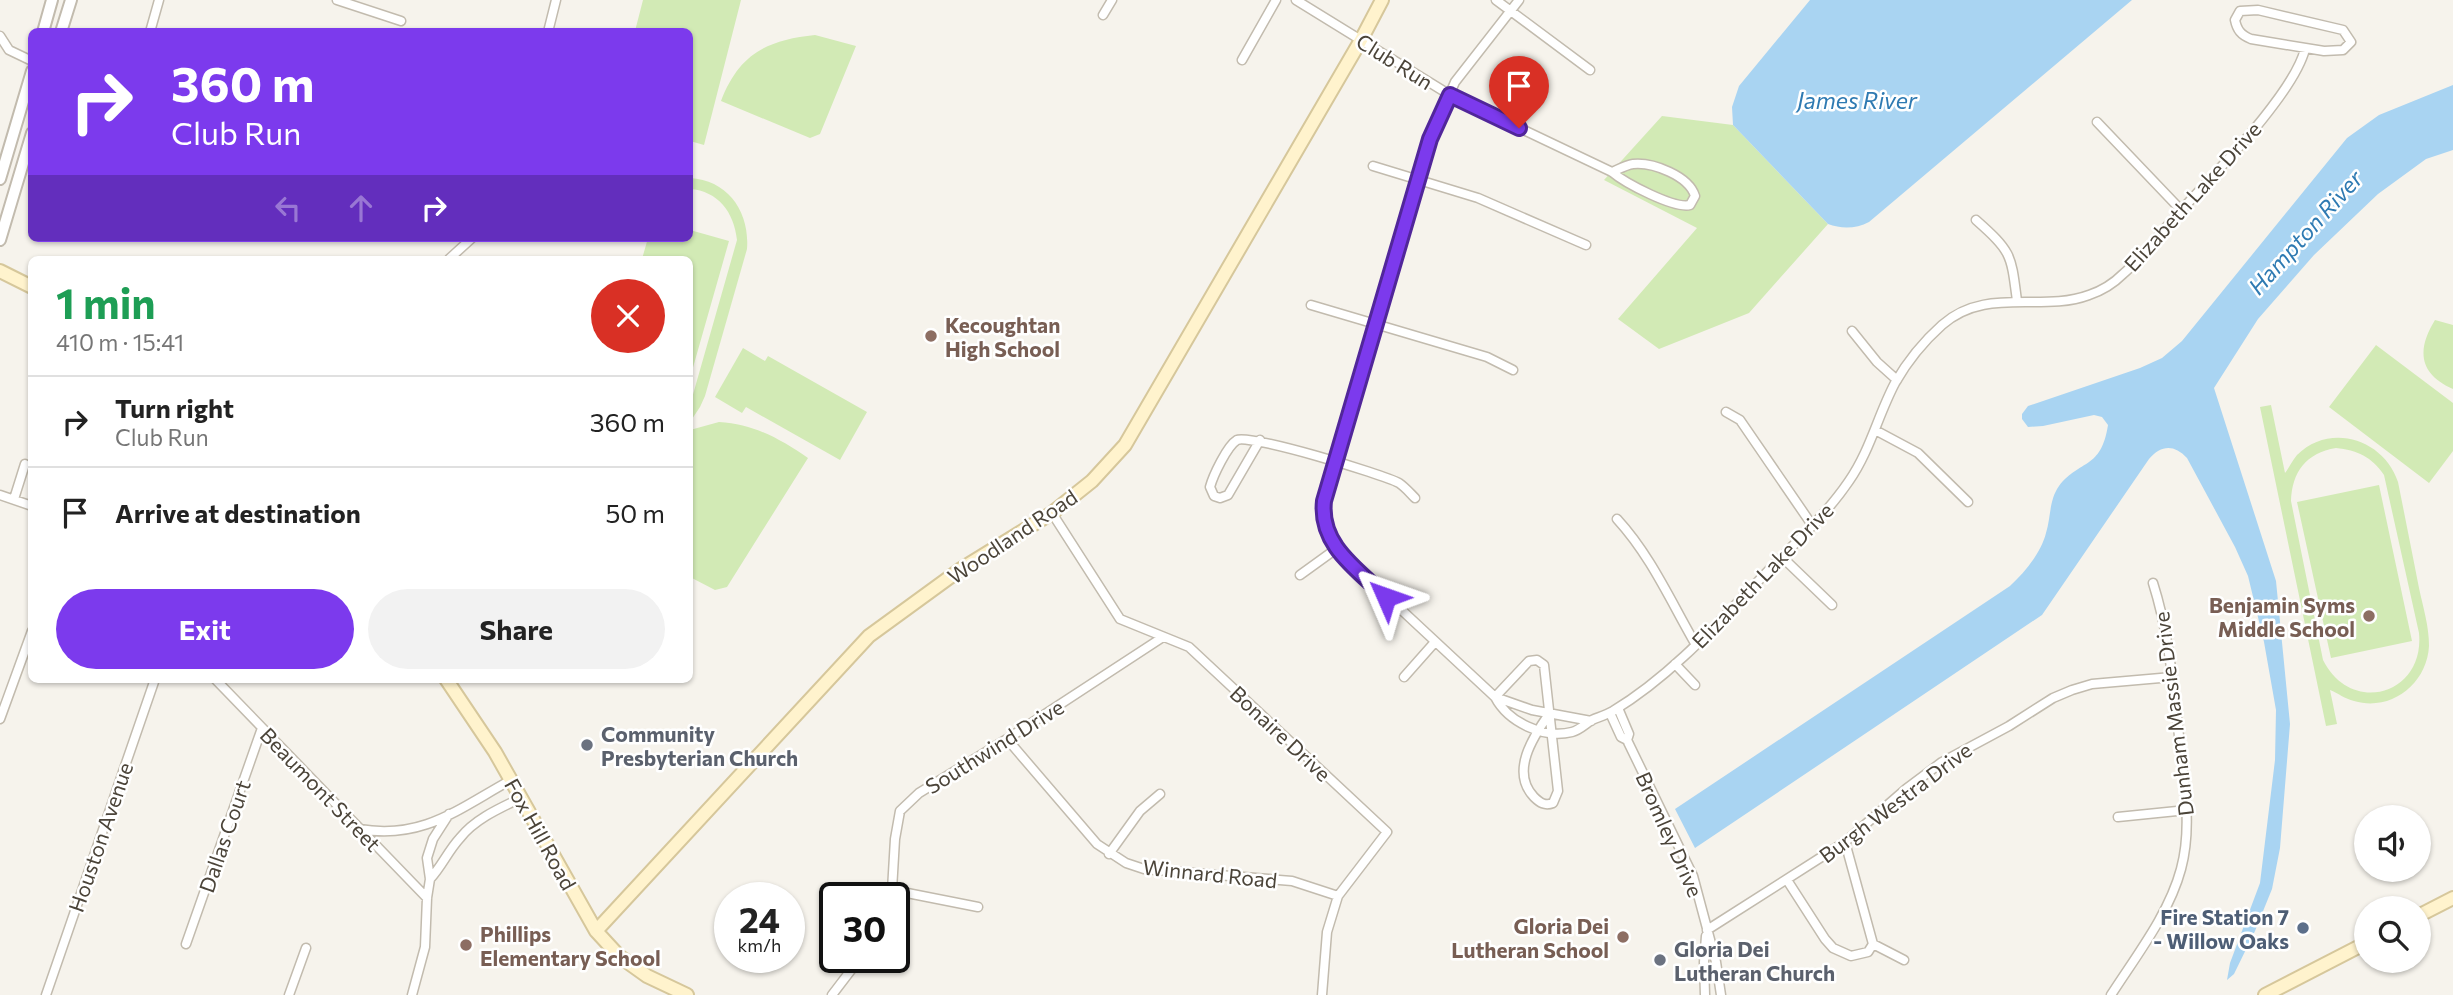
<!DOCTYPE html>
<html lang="en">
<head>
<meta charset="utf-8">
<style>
	:root { --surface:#fff; --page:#f2f2f2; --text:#222; --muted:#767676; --line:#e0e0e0; --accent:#7c3aed }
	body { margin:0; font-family:Commissioner,sans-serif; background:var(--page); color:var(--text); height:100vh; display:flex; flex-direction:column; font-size:26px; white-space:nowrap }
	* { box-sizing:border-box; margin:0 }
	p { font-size:23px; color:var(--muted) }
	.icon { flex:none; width:38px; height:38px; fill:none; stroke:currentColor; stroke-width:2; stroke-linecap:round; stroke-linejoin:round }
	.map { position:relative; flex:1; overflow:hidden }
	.panel { position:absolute; left:28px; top:256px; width:665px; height:427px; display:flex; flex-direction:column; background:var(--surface); border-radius:10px; box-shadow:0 2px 5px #0004 }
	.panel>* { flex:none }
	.banner { position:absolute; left:28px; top:28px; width:665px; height:214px; border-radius:10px; box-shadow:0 2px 5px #0004; background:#7c3aed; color:#fff; overflow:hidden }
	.buttons { position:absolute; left:2354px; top:805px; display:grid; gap:14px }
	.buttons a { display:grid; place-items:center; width:77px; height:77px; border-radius:50%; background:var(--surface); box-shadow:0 2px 5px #0004; font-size:35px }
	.speed { position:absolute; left:714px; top:882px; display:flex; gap:14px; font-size:35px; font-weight:700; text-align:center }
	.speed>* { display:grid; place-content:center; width:91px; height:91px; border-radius:50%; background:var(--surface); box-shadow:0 2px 5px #0004; line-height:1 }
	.speed small { font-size:18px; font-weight:400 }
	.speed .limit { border:4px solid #111; border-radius:10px; background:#fff; color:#111 }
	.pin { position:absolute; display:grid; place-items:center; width:60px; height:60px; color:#fff; margin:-72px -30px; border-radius:50% 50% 50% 0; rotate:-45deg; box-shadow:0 0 7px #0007 }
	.pin .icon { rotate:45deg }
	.me { position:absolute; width:77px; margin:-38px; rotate:313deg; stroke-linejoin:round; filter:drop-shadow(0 0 5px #0008) }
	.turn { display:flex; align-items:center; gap:24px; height:147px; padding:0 28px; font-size:32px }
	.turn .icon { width:91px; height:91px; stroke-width:2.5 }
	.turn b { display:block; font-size:49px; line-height:60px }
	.lanes { display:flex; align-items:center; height:66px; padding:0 28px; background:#0003; justify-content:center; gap:35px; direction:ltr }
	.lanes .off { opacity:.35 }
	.round { display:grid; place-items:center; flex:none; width:74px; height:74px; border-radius:37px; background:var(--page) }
	.headline { display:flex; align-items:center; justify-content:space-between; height:119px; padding:0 28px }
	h1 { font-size:42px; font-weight:700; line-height:52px; color:#1e9e55 }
	.action { display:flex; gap:14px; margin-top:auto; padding:14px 28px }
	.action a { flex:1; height:80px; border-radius:42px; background:var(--accent); color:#fff; font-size:28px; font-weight:700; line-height:80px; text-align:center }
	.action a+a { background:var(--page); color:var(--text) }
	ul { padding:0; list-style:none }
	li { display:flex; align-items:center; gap:21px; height:91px; padding:0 28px; border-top:2px solid var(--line) }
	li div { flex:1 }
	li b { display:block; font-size:26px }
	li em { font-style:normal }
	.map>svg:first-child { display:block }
	.green { fill:#d2eab5; fill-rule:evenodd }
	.water { fill:#a9d4f2 }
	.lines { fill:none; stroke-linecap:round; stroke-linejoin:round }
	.minor-casing { stroke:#c2bbae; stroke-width:11 }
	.tertiary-casing { stroke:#c2bbae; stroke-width:14 }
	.secondary-casing { stroke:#d6c79b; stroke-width:16 }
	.minor { stroke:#fff; stroke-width:8 }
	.tertiary { stroke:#fff; stroke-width:10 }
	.secondary { stroke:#fff3cd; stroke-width:12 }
	.route-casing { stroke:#51269a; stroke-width:18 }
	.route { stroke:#7c3aed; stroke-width:12 }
	.education-dot { fill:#8d6e63; stroke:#fff; stroke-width:2.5 }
	.worship-dot { fill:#6b7280; stroke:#fff; stroke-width:2.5 }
	.service-dot { fill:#5c6f8a; stroke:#fff; stroke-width:2.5 }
	.labels { text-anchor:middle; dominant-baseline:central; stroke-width:5; stroke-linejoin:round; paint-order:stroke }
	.street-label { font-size:21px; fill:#4b4439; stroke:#fff }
	.education-label { font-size:21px; font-weight:bold; fill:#785e54; stroke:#fff; text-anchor:start }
	.worship-label { font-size:21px; font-weight:bold; fill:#5b616d; stroke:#fff; text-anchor:start }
	.service-label { font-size:21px; font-weight:bold; fill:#4e5e75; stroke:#fff; text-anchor:end }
	.water-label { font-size:23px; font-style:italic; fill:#2e7ab2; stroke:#fff }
</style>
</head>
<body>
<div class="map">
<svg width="2453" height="995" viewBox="0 0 2453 995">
	<rect width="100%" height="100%" fill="#f6f3ec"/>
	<path class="green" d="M 643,0 L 741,0 L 704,145 L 690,141 L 690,32 L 635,31 Z
		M 815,35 L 856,46 L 820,134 L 810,138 L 721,101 C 739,54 767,40 815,35 Z
		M 1662,116 L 1733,125 L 1828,224 L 1749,313 L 1659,349 L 1618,319 L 1697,228 L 1604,180 Z
		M 690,178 C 728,180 750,212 747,249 L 705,396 L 700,407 L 690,422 L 690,405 L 737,240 C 734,212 718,191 690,189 Z
		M 690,230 L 729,241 L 690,378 L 690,259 L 642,259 L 648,238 L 690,238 Z
		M 2435,320 L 2453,325 L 2453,389 C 2418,374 2417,349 2435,320 Z
		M 2376,345 L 2453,403 L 2453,451 L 2429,483 L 2329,407 Z
		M 743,348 L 765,361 L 768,356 L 867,412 L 840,460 L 746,407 L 742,413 L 715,397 Z
		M 2271,405 L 2285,473 C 2289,468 2292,461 2297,455 C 2330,422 2384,439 2398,482 C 2405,517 2412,552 2419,588 C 2423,607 2429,626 2429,646 C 2427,684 2391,712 2354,701 C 2345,699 2338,693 2330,690 L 2337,724 L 2326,726 L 2260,407 ZM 2336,448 C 2357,450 2372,457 2384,475 L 2419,633 C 2425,695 2351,716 2323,660 L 2291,501 C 2292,472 2306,453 2336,448 Z
		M 719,422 C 754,424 780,439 808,458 L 727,587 L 715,590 L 690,577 L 690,430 Z
		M 2379,485 L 2412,641 L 2331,658 L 2297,502 Z"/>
	<path class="water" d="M 1810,0 L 2132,0 L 1869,222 C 1856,229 1841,229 1828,224 L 1733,125 L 1732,107 L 1739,86 Z
		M 2453,85 L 2453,150 L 2426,159 L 2378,194 L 2314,255 L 2258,319 L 2214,388 L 2276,581 L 2290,724 L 2280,848 L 2272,889 L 2255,931 L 2234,974 L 2227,980 L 2230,963 L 2260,883 L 2275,760 L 2276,710 L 2264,642 L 2248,576 L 2235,547 L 2187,458 C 2174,444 2161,445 2149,459 L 2042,615 L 1695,848 L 1675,809 L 2010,586 C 2025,572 2041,553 2046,533 C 2051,517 2049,500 2059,486 C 2080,459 2101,470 2108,425 L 2102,417 L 2094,415 L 2043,426 L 2028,427 L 2022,419 L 2022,414 L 2028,406 L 2140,368 L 2162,358 L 2182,341 L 2347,138 L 2379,115 Z"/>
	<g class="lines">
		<defs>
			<path id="minor" d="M 337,0 L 401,21
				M 1296,0 L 1450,95 L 1612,172 C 1625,183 1674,209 1690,205 L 1695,196 C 1689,176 1653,162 1633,164 C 1626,165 1619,169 1612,172
				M 1496,0 L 1590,70
				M 1519,0 L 1455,82 L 1430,139 L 1335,462 C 1325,497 1315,517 1336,549 L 1495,697 C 1508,722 1543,739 1572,732 C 1580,730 1585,724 1592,720 C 1599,717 1606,715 1613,711 C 1671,676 1718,623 1765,574 C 1794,544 1826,515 1849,481 C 1870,451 1878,415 1895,383 C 1907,362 1924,341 1942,325 C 1986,286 2041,313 2089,295 C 2101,291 2114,283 2123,274 C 2143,257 2159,234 2177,215 C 2211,177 2294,94 2305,49
				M 2258,10 L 2343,30 L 2351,42 L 2343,50 L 2324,51 L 2251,39 C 2241,35 2237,30 2235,20 L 2240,11 Z
				M 1103,15 L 1112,0
				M 150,32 L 159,0
				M 548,32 L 556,0
				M 0,36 L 9,50 L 32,61
				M 1242,60 L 1276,0
				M 2097,122 L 2181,210
				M 1373,166 L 1478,198 L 1586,245
				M 1976,220 C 2012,252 2011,254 2017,301
				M 449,259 L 472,238
				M 1311,305 L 1487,357 L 1513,370
				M 1852,331 L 1877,362 L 1897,380
				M 1726,412 L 1740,420 L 1812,525
				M 1875,430 L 1918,453 L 1968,502
				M 1260,440 L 1228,495 L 1220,498 L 1214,496 L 1210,487 C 1213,476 1227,446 1237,440 C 1250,434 1382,474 1399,483 C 1405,487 1410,493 1415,498
				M 0,495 L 32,506
				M 14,499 L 25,464
				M 1052,513 L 1120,619 L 1189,647 L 1387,832 L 1338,896 L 1327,932 L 1322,995
				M 1617,519 C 1651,556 1671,602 1696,645
				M 1782,557 L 1832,605
				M 1300,575 L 1336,549
				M 1675,664 L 1695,685
				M 1404,677 L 1435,642
				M 215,679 L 427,898
				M 1495,697 L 1529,661 L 1537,660 L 1544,665 L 1558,791 L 1553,803 C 1545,806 1540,803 1534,797 C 1510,772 1533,737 1549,714
				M 1495,697 L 1532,710 L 1591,721
				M 1618,708 L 1629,734 L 1627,740
				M 1610,713 L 1621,737 L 1627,740 L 1693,876 L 1716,962 L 1721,995
				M 0,719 L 32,631
				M 1007,739 L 1097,844 L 1126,863 L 1144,869 L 1292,881 L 1338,896
				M 2118,817 L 2187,810
				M 359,829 C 423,840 458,809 511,780
				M 1109,854 L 1140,811 L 1160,794
				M 430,879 C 442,866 448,851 460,838 C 475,819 500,808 521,798
				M 1787,880 L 1825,939 L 1833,948 L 1851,956 L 1868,952 L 1873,944 L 1845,842
				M 892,890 L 978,907
				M 890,898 L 892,890 L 895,839 L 900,811 L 919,793 L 1007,739 L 1163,637
				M 1707,930 L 1845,842 L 1906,789 L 1942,762 L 2009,726 L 2053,698 L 2072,690 L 2092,684 L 2172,677
				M 186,944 L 262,728
				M 1873,944 L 1904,960
				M 46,995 L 155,679
				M 289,995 L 306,948
				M 412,995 L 425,947 L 427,898 L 430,879 L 427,858 L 433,839 L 449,814
				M 832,995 L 861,957
				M 1705,995 L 1704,962 L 1706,936
				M 2111,995 C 2136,956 2169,914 2181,869 C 2193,825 2183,780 2179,736 C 2173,684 2169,633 2153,583"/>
			<path id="tertiary" d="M 43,32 L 52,0
				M 61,32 L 71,0
				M 0,179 L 32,71
				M 0,240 L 32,133"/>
			<path id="secondary" d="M 0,271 L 32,287
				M 446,679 L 495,752 L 596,931 L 619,956 L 647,976 L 687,995
				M 2418,916 L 2453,898
				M 596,931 L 869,636 L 961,569 L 1052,513 L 1092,481 L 1125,445 L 1361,40 L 1382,0
				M 2265,995 L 2366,943"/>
		</defs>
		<use href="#minor" class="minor-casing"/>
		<use href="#tertiary" class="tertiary-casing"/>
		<use href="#secondary" class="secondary-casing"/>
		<use href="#minor" class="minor"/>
		<use href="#tertiary" class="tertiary"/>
		<use href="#secondary" class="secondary"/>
	</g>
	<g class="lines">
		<defs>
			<path id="route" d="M 1386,597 C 1357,569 1319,545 1324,501 L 1430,139 L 1450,95 L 1519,128"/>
		</defs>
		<use href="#route" class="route-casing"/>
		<use href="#route" class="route"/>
	</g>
	<g class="education-dot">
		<circle cx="931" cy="336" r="7"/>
		<circle cx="2369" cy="616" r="7"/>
		<circle cx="1623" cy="937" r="7"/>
		<circle cx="466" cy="945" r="7"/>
	</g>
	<g class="worship-dot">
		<circle cx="587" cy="745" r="7"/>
		<circle cx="1660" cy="960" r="7"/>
	</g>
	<circle class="service-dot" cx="2303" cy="928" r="7"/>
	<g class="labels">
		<g class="street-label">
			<text transform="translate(1395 61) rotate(32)">Club Run</text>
			<text transform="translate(2192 196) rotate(-48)">Elizabeth Lake Drive</text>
			<text transform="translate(1012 536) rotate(-34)">Woodland Road</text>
			<text transform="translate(1762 575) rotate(-46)">Elizabeth Lake Drive</text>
			<text transform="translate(2173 714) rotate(-97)">Dunham Massie Drive</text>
			<text transform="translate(1281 733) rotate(43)">Bonaire Drive</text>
			<text transform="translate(994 746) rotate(-32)">Southwind Drive</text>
			<text transform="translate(321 789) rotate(46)">Beaumont Street</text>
			<text transform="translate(1895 802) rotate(-37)">Burgh Westra Drive</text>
			<text transform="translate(541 834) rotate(61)">Fox Hill Road</text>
			<text transform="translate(1670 834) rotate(66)">Bromley Drive</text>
			<text transform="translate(224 836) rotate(-71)">Dallas Court</text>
			<text transform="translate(100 837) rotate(-71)">Houston Avenue</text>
			<text transform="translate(1210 873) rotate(6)">Winnard Road</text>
		</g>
		<g class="education-label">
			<text x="945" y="324">Kecoughtan<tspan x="945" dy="24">High School</tspan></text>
			<text x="2355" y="604" text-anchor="end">Benjamin Syms<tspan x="2355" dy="24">Middle School</tspan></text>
			<text x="1609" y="925" text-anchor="end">Gloria Dei<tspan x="1609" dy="24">Lutheran School</tspan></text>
			<text x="480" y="933">Phillips<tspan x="480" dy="24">Elementary School</tspan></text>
		</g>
		<g class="worship-label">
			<text x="601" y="733">Community<tspan x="601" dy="24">Presbyterian Church</tspan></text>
			<text x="1674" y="948">Gloria Dei<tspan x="1674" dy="24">Lutheran Church</tspan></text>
		</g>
		<g class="service-label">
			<text x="2289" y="916">Fire Station 7<tspan x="2289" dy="24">- Willow Oaks</tspan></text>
		</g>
		<g class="water-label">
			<text x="1857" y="100">James River</text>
			<text transform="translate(2305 232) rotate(-48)">Hampton River</text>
		</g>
	</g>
</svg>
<div class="buttons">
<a><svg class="icon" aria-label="sound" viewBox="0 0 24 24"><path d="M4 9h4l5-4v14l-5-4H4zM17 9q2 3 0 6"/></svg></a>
<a><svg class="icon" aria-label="search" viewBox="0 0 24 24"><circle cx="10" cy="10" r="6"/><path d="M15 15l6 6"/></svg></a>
</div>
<div class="speed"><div>24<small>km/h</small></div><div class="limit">30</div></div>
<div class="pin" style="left:1519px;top:128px;background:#d93025"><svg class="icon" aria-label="arrive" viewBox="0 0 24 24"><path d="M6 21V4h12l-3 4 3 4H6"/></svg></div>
<svg class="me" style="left:1386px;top:597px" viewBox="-20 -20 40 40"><path d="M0-17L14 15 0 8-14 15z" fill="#7c3aed" stroke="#fff" stroke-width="4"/></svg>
<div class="banner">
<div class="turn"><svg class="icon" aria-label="right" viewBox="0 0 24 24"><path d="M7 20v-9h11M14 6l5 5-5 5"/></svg><div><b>360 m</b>Club Run</div></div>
<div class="lanes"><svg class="icon off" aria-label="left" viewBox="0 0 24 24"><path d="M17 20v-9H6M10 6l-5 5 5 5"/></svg><svg class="icon off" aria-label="ahead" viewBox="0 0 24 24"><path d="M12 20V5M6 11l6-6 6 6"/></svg><svg class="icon" aria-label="right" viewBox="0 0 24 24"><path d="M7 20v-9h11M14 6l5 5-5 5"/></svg></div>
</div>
<section class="panel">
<div class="headline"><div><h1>1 min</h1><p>410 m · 15:41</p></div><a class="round" style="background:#d93025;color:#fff"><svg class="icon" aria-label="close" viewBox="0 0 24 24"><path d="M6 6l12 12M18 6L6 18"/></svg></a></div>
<ul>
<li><svg class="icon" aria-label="right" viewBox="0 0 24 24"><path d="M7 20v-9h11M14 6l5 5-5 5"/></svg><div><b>Turn right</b><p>Club Run</p></div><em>360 m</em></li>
<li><svg class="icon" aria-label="arrive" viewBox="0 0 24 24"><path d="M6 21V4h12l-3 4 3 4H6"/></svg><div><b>Arrive at destination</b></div><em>50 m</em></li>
</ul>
<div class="action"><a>Exit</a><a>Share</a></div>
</section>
</div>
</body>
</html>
